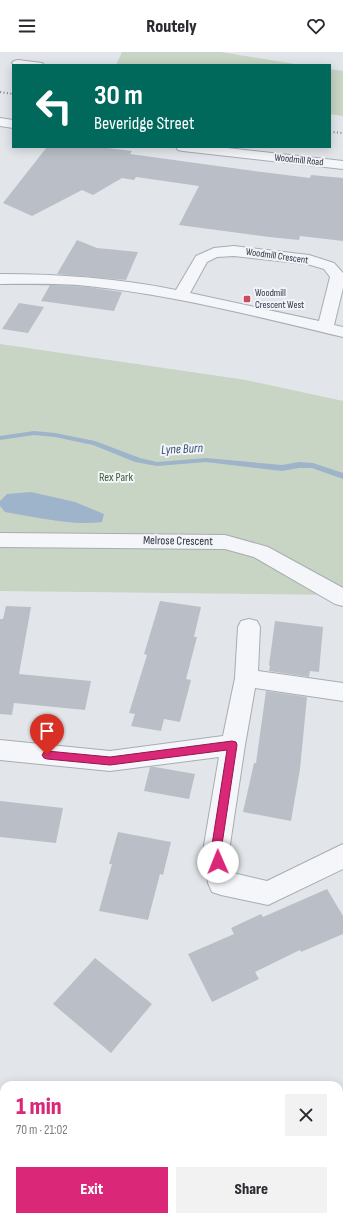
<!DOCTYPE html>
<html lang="en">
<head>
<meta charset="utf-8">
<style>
	:root { --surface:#fff; --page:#f2f2f3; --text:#2b2b33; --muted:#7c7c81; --accent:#db2777 }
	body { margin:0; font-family:"Sofia Sans Condensed",sans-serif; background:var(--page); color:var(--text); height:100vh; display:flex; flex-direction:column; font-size:15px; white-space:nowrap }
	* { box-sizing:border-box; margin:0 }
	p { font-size:13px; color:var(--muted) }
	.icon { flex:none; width:22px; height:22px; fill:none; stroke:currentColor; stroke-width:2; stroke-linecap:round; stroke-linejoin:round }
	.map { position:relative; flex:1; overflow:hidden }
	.side { position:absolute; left:0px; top:1029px; width:343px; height:140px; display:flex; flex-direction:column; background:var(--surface); border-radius:12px 12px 0 0; box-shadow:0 2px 10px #0003 }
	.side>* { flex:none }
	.hud { position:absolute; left:12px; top:12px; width:319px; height:84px; border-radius:0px; box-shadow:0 2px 10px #0003; background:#00695c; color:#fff; overflow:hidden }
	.pin { position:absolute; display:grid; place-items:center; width:34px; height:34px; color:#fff; margin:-41px -17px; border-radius:50% 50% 50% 0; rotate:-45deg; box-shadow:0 0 4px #0007 }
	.pin .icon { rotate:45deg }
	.me { position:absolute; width:44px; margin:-22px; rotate:359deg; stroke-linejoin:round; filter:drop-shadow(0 0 3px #0008) }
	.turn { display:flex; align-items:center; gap:14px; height:84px; padding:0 16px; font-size:18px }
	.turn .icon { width:52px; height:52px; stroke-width:2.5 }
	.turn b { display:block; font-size:28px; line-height:34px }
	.round { display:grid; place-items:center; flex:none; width:42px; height:42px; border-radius:0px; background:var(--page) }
	.headline { display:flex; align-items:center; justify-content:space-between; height:68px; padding:0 16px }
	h1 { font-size:24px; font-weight:800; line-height:30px; color:var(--accent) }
	.button { display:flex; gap:8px; margin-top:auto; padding:8px 16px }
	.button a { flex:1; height:46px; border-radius:0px; background:var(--accent); color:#fff; font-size:16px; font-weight:800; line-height:46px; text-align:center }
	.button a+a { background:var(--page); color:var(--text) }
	header { display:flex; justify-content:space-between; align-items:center; height:52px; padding:0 16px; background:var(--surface); font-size:18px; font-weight:800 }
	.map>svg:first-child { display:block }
	.green { fill:#c8d4c4 }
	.water { fill:#9eb4ca }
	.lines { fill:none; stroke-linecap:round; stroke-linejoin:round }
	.stream { fill:#9eb4ca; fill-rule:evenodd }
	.building { fill:#babfc7 }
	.minor-casing { stroke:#a7adb4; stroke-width:2 }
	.minor { fill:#f5f6f9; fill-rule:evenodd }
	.rail { stroke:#7c8594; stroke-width:2; stroke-dasharray:1 2.5; stroke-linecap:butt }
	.route { fill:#db2777; stroke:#8e194d }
	.poi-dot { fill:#cc4a60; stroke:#f2f4f8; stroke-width:1.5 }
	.labels { text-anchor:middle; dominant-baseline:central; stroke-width:4; stroke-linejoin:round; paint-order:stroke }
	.far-street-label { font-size:10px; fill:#2a3342; stroke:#f2f4f8 }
	.far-poi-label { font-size:10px; fill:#2a3342; stroke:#f2f4f8; text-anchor:start }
	.park-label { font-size:12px; fill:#405e38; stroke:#f2f4f8 }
	.street-label { font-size:12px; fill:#2a3342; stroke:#f2f4f8 }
	.water-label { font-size:13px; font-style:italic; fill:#355376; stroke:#f2f4f8 }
</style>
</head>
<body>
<header><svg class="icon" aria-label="menu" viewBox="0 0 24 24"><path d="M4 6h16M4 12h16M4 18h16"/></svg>Routely<svg class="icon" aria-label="heart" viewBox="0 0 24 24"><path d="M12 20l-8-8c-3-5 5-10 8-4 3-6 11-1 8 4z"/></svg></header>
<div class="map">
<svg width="343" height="1169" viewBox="0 0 343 1169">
	<rect width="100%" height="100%" fill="#e2e6ea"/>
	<path class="green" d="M 122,0 L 221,0 L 301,13 L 116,13 Z
		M 330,17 L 343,19 L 343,64 L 330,62 Z
		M 0,292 L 246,328 L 343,349 L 343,543 L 0,539 Z"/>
	<path class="water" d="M 31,440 L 75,450 L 104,462 L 102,470 C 70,474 36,465 5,460 L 0,454 L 0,449 L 7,442 Z"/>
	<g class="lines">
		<path class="stream" d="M 34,379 L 55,381 L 95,389 L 140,406 L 157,410 L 206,406 L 282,413 L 299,410 L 313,411 L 343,421 L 343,427 L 312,416 L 299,416 L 282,419 L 206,410 L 157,414 L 135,410 L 93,393 L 55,385 L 34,383 L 0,388 L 0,384 Z"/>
	</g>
	<path class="building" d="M 47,95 L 99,95 L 132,99 L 130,102 L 247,118 L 310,126 L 311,123 L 343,126 L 343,189 L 300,184 L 299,188 L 269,185 L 179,173 L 199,134 L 136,125 L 134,128 L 122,126 L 93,143 L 82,138 L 32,164 L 3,151 Z
		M 77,188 L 97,196 L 138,200 L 126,228 L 57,222 Z
		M 50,233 L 88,235 L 122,240 L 114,259 L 41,249 Z
		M 19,251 L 44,255 L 28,281 L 2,277 Z
		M 160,549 L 201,555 L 194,585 L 197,585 L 186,627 L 191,628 L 180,670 L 164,667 L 161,679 L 131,674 L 135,662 L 129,661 L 147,603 L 144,602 Z
		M 6,554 L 31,555 L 19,622 L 91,629 L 85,658 L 14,651 L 12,663 L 0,662 L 0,567 L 3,567 Z
		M 275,569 L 323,575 L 319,620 L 310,619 L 309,625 L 269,619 L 270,614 L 269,613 Z
		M 266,639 L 307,645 L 300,717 L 291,769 L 243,760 L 254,711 L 256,711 Z
		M 150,715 L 155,715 L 195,722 L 189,747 L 144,739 Z
		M 0,749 L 63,756 L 56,791 L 0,785 Z
		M 118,780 L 171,790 L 163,823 L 160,822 L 148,868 L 99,859 L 112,812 L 109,812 Z
		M 327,837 L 343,864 L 343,882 L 301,900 L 300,898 L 255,920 L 259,927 L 212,950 L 188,902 L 234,882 L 231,876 L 261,862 L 263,865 Z
		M 95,906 L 152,952 L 111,1001 L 53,952 Z"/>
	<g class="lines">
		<defs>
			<path id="minor" d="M 18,8 L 42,11 L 44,13 L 14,13 L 12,11 L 14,9 Z
				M 0,66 L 13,68 L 13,76 L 0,74 Z
				M 176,95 L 218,95 L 343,109 L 343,117 L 183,99 L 178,98 Z
				M 234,194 L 309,203 L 334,211 L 343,221 L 343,236 L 334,273 L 343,275 L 343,285 C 259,265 174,243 88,234 C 59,231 29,232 0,232 L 0,222 C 59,222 118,226 176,238 L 196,204 L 214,196 ZM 234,204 L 307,212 L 324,217 L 330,225 L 319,269 L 190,241 L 207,210 L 217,205 Z
				M 0,481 L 225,483 L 268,495 L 343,536 L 343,554 L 335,552 L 254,505 L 225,497 L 0,495 Z
				M 249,567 L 257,569 L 260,575 L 258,619 L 343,631 L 343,649 L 255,636 L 245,693 L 229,799 L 233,821 L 267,829 L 343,792 L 343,817 L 268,853 L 221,843 L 212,840 L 208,831 L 203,799 L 219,705 L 110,719 L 0,708 L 0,688 L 110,699 L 223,684 L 235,626 L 238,575 L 241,569 Z"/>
		</defs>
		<use href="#minor" class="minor-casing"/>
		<use href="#minor" class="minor"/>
		<path class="rail" d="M 0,40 L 13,42
			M 330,80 L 343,81"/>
	</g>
	<path class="route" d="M 232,689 L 236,690 L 237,693 L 221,799 L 223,810 L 222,813 L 218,815 L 214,813 L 211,799 L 227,698 L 110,713 L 47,707 L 44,706 L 42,703 L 44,700 L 47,699 L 110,705 Z"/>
	<rect class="poi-dot" x="243" y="243" width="8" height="8" rx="2"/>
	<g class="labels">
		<g class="far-street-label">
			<text transform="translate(299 108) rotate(6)">Woodmill Road</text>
			<text transform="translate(277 204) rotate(8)">Woodmill Crescent</text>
		</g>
		<g class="far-poi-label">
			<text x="255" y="241">Woodmill<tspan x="255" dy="12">Crescent West</tspan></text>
		</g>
		<g class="park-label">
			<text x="116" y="425">Rex Park</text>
		</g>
		<g class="street-label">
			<text transform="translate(178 489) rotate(1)">Melrose Crescent</text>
		</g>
		<g class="water-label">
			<text transform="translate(182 397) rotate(-3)">Lyne Burn</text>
		</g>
	</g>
</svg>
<div class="pin" style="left:47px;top:703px;background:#d93025"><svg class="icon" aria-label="arrive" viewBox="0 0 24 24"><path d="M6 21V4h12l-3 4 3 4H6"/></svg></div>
<svg class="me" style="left:218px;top:810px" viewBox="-20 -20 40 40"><circle r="19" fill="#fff"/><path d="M0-13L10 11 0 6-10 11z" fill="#db2777"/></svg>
<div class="hud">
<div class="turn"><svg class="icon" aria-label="left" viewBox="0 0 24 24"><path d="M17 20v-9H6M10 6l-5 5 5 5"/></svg><div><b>30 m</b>Beveridge Street</div></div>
</div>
<section class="side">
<div class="headline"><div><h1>1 min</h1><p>70 m · 21:02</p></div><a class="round"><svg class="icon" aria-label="close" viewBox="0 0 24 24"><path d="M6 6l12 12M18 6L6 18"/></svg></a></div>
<div class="button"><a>Exit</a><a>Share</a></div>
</section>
</div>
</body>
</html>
